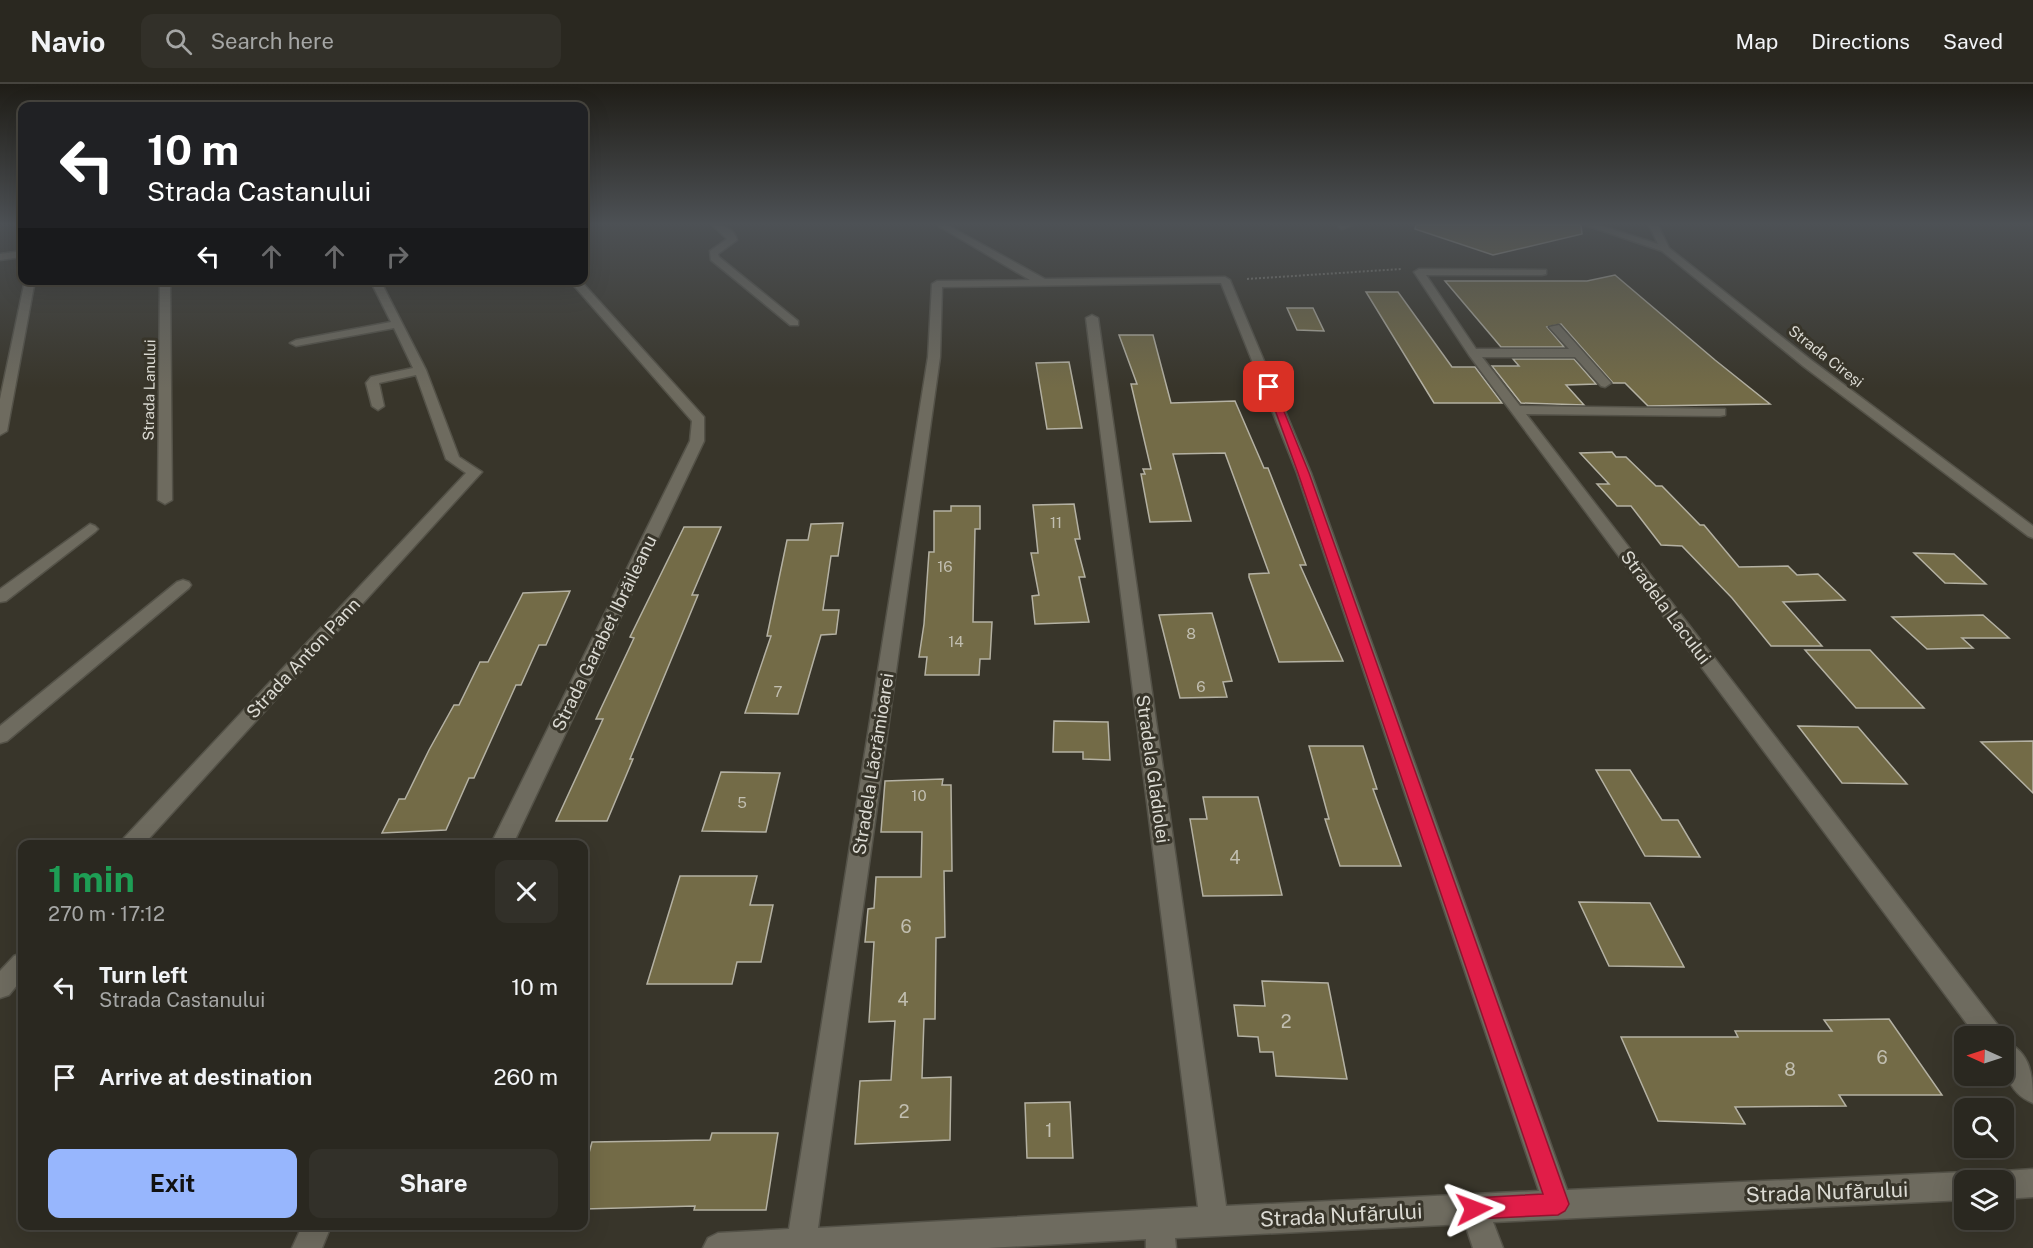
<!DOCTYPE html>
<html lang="en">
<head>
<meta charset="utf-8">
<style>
	:root { --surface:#2a2820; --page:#323029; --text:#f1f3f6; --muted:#a5a6a5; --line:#46443e; --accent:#97b6fd }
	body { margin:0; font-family:"Public Sans",sans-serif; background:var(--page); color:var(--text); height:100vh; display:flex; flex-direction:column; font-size:22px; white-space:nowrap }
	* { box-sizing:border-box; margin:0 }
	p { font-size:20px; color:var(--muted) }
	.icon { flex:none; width:33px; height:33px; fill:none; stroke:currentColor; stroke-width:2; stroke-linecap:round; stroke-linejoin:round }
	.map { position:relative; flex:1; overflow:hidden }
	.drawer { position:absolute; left:18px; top:756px; width:570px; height:390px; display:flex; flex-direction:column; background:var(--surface); border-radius:12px; box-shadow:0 6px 24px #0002,0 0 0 2px var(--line) }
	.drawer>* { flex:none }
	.guide { position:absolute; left:18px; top:18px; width:570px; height:183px; border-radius:12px; box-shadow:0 6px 24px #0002,0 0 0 2px var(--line); background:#202124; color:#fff; overflow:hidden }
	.needle { width:39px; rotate:273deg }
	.tools { position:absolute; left:1954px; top:942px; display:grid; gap:12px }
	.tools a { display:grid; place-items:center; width:60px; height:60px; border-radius:12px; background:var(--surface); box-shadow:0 6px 24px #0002,0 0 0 2px var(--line); font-size:30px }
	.pin { position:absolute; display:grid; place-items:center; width:51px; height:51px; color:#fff; margin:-26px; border-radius:12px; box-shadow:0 3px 9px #0006 }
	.me { position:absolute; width:66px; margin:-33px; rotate:87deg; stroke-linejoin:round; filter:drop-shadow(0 0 4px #0008) }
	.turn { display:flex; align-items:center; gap:21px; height:126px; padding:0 30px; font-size:27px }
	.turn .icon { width:78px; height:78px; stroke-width:2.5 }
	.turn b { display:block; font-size:42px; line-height:51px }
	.lanes { display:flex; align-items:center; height:57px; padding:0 30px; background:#0003; justify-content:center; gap:30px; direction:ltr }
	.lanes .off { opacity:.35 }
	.round { display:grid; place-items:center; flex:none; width:63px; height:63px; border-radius:12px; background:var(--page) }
	.headline { display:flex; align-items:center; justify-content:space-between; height:102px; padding:0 30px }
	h1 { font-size:36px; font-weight:700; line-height:45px; color:#1e9e55 }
	.button { display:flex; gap:12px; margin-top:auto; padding:12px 30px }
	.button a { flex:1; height:69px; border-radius:12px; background:var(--accent); color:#111; font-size:24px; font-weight:700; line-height:69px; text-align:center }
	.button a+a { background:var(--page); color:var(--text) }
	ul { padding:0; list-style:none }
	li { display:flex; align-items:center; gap:18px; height:90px; padding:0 30px }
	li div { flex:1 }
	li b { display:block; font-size:22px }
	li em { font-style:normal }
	header { display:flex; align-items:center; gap:36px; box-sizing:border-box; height:84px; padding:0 30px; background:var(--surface); border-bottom:2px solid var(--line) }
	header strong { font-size:28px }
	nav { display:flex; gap:33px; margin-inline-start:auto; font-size:21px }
	.search { width:420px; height:54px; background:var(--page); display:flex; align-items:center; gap:15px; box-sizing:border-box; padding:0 21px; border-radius:12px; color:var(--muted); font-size:22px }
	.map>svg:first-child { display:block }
	.building { fill:#736b47; stroke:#b4b1a3; stroke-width:1.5 }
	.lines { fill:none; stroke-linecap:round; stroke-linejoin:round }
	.minor-casing { stroke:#545248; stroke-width:3 }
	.path { stroke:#86847a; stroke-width:2; stroke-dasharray:2 2; stroke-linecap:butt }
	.minor { fill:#6e6b5f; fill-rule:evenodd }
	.route { fill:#e11d48; stroke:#92132f; stroke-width:1.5 }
	.labels { text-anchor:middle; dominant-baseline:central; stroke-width:6; stroke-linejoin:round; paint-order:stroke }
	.far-street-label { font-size:15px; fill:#dbdad3; stroke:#38352a }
	.number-label { font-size:15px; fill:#c1beb0 }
	.street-label { font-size:18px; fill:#dbdad3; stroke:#38352a }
	.near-number-label { font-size:18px; fill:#c1beb0 }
	.near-street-label { font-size:21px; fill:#dbdad3; stroke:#38352a }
</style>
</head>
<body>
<header>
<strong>Navio</strong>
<div class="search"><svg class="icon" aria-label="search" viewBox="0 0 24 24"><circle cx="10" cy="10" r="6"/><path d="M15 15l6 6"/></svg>Search here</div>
<nav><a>Map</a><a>Directions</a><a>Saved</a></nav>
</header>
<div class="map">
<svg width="2033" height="1164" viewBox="0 0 2033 1164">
	<rect width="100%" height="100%" fill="#38352a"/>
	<path class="building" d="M 1416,141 L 1581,141 L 1582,150 L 1493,171 L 1415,145 Z
		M 1615,191 L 1715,276 L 1770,320 L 1648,322 L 1625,299 L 1613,299 L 1561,240 L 1547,243 L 1564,263 L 1501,263 L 1445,197 L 1587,197 Z
		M 1366,208 L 1398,208 L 1452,283 L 1475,283 L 1502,319 L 1434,319 Z
		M 1287,224 L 1313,224 L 1324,247 L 1297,246 Z
		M 1119,251 L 1153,251 L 1171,319 L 1235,317 L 1264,384 L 1268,384 L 1306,481 L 1300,481 L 1343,577 L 1279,578 L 1249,493 L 1249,490 L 1269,489 L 1225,369 L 1173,370 L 1191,437 L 1150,438 L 1141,390 L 1145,390 L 1143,385 L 1151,385 L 1131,300 L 1137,300 Z
		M 1513,275 L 1574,275 L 1596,300 L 1566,301 L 1584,321 L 1521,319 L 1492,282 L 1519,282 Z
		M 1069,278 L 1082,344 L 1047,345 L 1036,279 Z
		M 1612,368 L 1616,373 L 1626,373 L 1656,402 L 1662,402 L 1700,441 L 1704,441 L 1739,483 L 1788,482 L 1797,491 L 1818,490 L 1845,516 L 1783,518 L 1822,562 L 1771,562 L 1732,514 L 1682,462 L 1661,461 L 1631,422 L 1617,422 L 1597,400 L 1609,400 L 1580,369 Z
		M 1074,420 L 1080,455 L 1075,455 L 1085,493 L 1079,493 L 1089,538 L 1035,540 L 1032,512 L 1039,511 L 1031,469 L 1038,469 L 1033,421 Z
		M 951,422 L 980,422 L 980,445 L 975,445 L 973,538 L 992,538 L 990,575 L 980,575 L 979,591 L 925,591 L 927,573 L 919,573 L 924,540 L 929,468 L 934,468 L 934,427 L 951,427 Z
		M 843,439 L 838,472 L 831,472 L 823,526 L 839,526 L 836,550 L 821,551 L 798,630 L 745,629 L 771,552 L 767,552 L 787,456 L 808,456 L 811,440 Z
		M 684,443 L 721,443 L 692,511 L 698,511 L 630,675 L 633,675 L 607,737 L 556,737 L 603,635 L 596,635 L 634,554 L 630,553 Z
		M 1914,469 L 1954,470 L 1986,500 L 1945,499 Z
		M 570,507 L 546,561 L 539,561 L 521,601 L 516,601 L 474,694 L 469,694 L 446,746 L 382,749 L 399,715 L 405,715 L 429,666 L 454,621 L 459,621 L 480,578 L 488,578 L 523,509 Z
		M 1212,529 L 1232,597 L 1223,598 L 1227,613 L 1180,614 L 1159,531 Z
		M 1983,531 L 2009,554 L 1962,554 L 1973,564 L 1927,565 L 1892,533 Z
		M 1805,566 L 1870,566 L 1924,624 L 1856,624 Z
		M 1054,637 L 1108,638 L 1110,676 L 1083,675 L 1083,668 L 1053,668 Z
		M 1798,642 L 1858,643 L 1907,700 L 1842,699 Z
		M 2033,657 L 2033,709 L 1981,658 Z
		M 1309,662 L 1363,662 L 1377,705 L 1373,705 L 1401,782 L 1340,782 L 1325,735 L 1329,735 Z
		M 1596,686 L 1630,686 L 1662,736 L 1678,736 L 1700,773 L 1645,772 Z
		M 721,688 L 780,689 L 766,748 L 702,747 Z
		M 943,695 L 942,701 L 951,701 L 952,787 L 944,787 L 945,853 L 936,854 L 935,935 L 924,935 L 922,994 L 951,993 L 950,1056 L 855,1060 L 860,997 L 891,996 L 895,937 L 869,938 L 874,858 L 865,858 L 868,825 L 874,824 L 876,793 L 921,793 L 922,748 L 881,748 L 885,697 Z
		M 1203,713 L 1258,713 L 1282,811 L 1203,812 L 1190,735 L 1207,735 Z
		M 680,792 L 757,792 L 750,821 L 773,821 L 761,878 L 737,878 L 732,900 L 647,900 Z
		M 1579,818 L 1650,819 L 1684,883 L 1609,882 Z
		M 1262,897 L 1328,899 L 1347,995 L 1276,992 L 1273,968 L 1260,968 L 1258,953 L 1238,952 L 1234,921 L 1265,922 Z
		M 1889,935 L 1942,1011 L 1839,1011 L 1846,1022 L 1735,1023 L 1745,1040 L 1658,1037 L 1621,953 L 1738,953 L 1735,947 L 1832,947 L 1824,936 Z
		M 1070,1018 L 1073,1074 L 1027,1074 L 1025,1019 Z
		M 712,1049 L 778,1049 L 766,1126 L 694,1126 L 695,1122 L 584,1125 L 584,1087 L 592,1058 L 710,1056 Z"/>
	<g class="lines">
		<defs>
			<path id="minor" d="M 712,141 C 723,141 734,144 737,156 L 718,170 L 719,173 L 798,237 L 798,241 L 790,241 L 711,176 L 710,167 L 727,155 Z
				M 937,141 L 947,141 L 1045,195 L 1225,193 L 1230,196 L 1311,389 L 1567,1106 L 1965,1088 L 1975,1092 L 1977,1096 L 1965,1096 L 1965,1116 L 1493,1138 L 1503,1164 L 1473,1164 L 1465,1140 L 1175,1154 L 1176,1164 L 1146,1164 L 1146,1155 L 988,1164 L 703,1164 L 708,1154 L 718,1149 L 789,1145 L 928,273 L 932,200 L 937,197 L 1030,196 ZM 1221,199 L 1297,389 L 1539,1107 L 1226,1122 L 1098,234 L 1092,231 L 1086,234 L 1198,1123 L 818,1144 L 940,273 L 942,203 Z
				M 1337,141 L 1353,141 L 1341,145 Z
				M 1585,141 L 1599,141 L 1658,160 L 1649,141 L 1658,141 L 1669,164 L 1811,276 L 2033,442 L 2033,454 L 2028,452 L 1803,282 L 1662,167 Z
				M 22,167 L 22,173 L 0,176 L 0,170 Z
				M 1419,185 L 1546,186 L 1546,190 L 1542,191 L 1426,191 L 1476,265 L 1569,265 L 1549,243 L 1559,241 L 1611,299 L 1605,303 L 1601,302 L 1575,273 L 1482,273 L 1520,322 L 1725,325 L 1725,331 L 1720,332 L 1526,330 L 2000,944 L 2003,952 L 1976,952 L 1469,271 L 1414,188 Z
				M 25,196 L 35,196 L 7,347 L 0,351 L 0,315 Z
				M 160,196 L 170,196 L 172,416 L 165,420 L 158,416 Z
				M 370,196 L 380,196 L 426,286 L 459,373 L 482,388 L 144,760 L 121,760 L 124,754 L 466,389 L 446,375 L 416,291 L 379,299 L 384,322 L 378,326 L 372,322 L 366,299 L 371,293 L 413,284 L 394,244 L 296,262 L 290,259 L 296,256 L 391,238 Z
				M 569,196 L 580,196 L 704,333 L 704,357 L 513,760 L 491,760 L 690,357 L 692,337 Z
				M 90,440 L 95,442 L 98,445 L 95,448 L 6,517 L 0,518 L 0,505 Z
				M 183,496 L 189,498 L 191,501 L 189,504 L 7,657 L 0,659 L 0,642 L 177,498 Z
				M 22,869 L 22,895 L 9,911 L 0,914 L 0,887 L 14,872 Z
				M 2004,957 C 2032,968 2033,994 2033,1019 C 2005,1008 2004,983 2004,957 Z
				M 2033,1085 L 2033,1113 L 2004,1115 L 2004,1096 L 1992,1096 L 1994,1091 L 2004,1087 Z
				M 302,1142 L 331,1142 L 322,1164 L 292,1164 Z"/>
		</defs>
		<use href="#minor" class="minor-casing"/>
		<path class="path" d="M 1247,195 L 1401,185"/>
		<use href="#minor" class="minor"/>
	</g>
	<linearGradient id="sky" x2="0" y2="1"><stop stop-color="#1f1d17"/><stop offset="0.46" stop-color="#4d5155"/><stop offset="1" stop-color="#4d5155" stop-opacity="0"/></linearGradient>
	<rect width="2033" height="304" fill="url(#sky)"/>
	<path class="route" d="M 1266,301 L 1274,303 L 1309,389 L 1569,1120 L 1565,1127 L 1558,1131 L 1474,1135 L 1466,1132 L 1463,1125 L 1466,1117 L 1474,1114 L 1543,1110 L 1298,389 Z"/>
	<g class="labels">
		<g class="far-street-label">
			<text transform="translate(1826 272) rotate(38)">Strada Cireși</text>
			<text transform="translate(149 306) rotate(-89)">Strada Lanului</text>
		</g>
		<g class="number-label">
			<text x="1056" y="438">11</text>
			<text x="945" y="482">16</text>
			<text x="1191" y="549">8</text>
			<text x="956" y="557">14</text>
			<text x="1201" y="602">6</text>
			<text x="778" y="607">7</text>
			<text x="919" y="711">10</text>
			<text x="742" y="718">5</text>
		</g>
		<g class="street-label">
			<text transform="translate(1666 523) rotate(53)">Stradela Lacului</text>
			<text transform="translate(604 549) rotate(-64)">Strada Garabet Ibrăileanu</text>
			<text transform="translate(303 574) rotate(-47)">Strada Anton Pann</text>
			<text transform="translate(873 680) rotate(-81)">Stradela Lăcrămioarei</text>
			<text transform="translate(1153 685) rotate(82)">Stradela Gladiolei</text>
		</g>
		<g class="near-number-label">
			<text x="1235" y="773">4</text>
			<text x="906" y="842">6</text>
			<text x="903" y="915">4</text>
			<text x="1286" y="937">2</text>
			<text x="1882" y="973">6</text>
			<text x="1790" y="985">8</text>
			<text x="904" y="1027">2</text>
			<text x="1049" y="1046">1</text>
		</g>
		<g class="near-street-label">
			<text transform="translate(1827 1108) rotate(-2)">Strada Nufărului</text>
			<text transform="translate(1341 1131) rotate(-3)">Strada Nufărului</text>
		</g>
	</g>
</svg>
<div class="tools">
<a><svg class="needle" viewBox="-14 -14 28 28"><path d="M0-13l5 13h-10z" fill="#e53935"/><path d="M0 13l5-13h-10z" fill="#a5a6a5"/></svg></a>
<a><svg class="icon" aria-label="search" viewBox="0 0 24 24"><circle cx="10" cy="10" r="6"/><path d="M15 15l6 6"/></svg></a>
<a><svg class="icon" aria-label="layers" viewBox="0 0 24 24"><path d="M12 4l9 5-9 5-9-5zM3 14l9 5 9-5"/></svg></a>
</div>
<div class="pin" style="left:1269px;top:303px;background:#d93025"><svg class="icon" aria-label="arrive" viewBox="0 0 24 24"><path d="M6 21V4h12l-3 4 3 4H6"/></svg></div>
<svg class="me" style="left:1474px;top:1125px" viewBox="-20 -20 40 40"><path d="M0-17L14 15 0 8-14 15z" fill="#e11d48" stroke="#fff" stroke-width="4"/></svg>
<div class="guide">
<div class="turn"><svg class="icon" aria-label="left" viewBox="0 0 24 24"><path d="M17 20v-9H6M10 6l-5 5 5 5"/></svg><div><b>10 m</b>Strada Castanului</div></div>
<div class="lanes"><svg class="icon" aria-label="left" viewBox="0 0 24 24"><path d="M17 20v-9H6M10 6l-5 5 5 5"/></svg><svg class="icon off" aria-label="ahead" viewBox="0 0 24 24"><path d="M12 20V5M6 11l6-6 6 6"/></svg><svg class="icon off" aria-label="ahead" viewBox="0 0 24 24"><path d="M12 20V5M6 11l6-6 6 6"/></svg><svg class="icon off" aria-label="right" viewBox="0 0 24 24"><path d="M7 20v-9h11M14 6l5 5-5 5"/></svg></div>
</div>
<section class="drawer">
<div class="headline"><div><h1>1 min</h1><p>270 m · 17:12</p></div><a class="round"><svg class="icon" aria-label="close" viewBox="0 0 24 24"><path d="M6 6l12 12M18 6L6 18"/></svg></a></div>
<ul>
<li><svg class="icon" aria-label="left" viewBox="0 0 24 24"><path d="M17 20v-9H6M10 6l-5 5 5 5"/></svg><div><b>Turn left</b><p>Strada Castanului</p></div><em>10 m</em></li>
<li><svg class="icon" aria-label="arrive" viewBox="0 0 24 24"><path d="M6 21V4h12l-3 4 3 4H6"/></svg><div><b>Arrive at destination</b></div><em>260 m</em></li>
</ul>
<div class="button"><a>Exit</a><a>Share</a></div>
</section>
</div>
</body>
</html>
